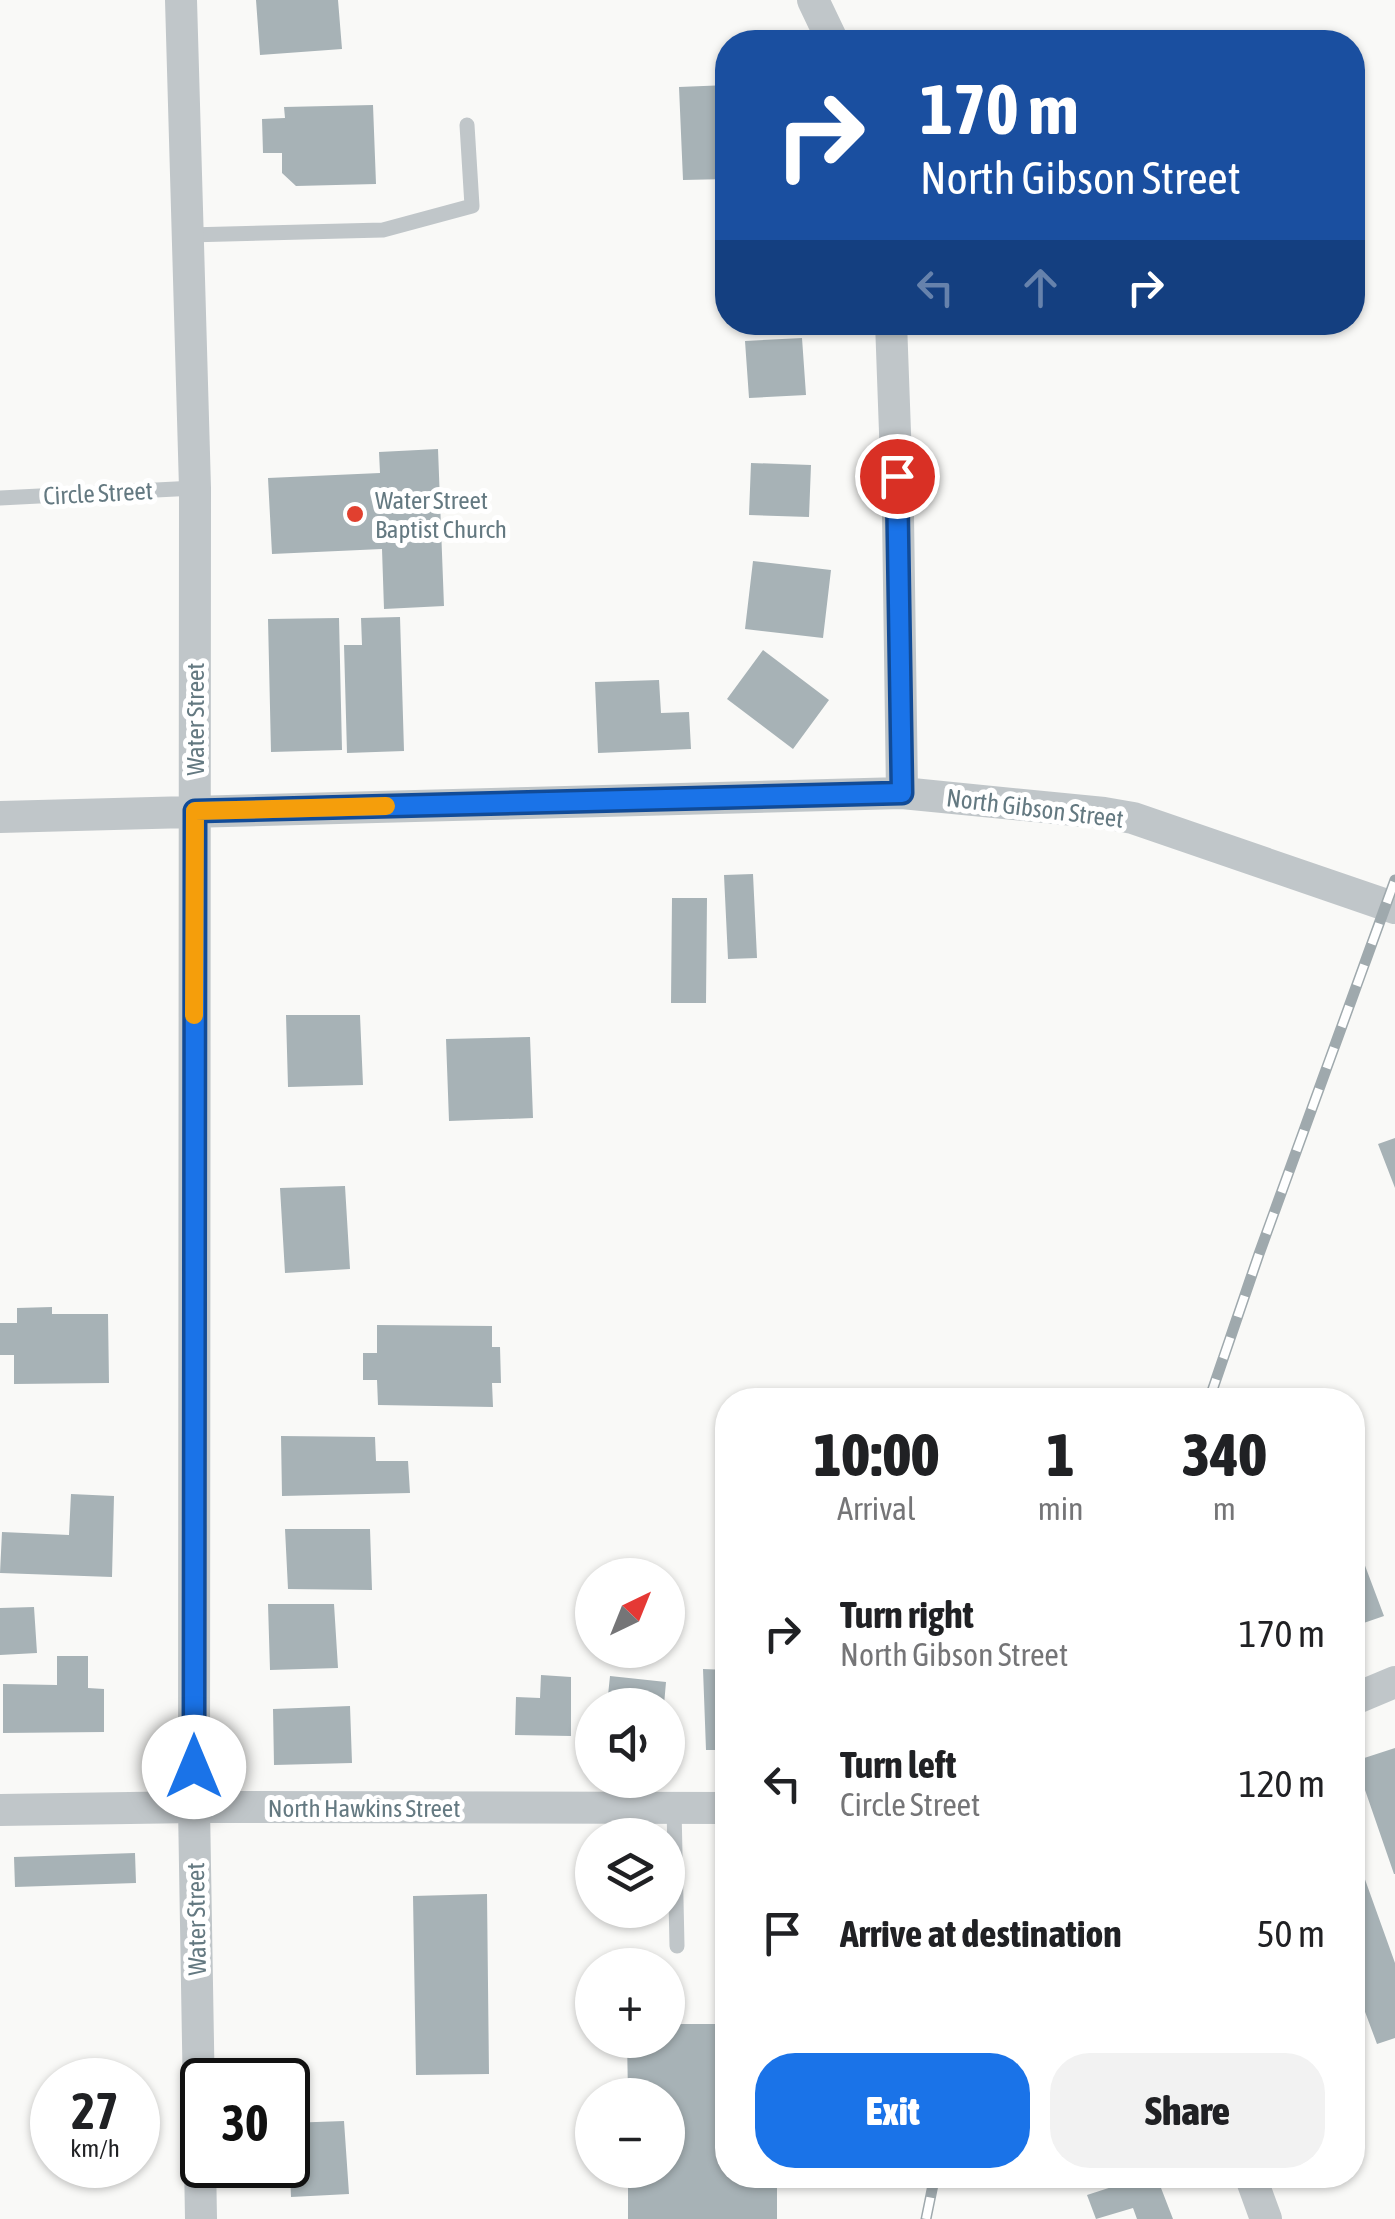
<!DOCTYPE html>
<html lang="en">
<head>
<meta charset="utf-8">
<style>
	:root { --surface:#fff; --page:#f2f2f2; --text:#202124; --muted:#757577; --accent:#1a73e8 }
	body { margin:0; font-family:"Asap Condensed",sans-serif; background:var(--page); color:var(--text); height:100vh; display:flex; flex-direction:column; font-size:38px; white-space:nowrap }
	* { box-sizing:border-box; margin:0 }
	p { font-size:32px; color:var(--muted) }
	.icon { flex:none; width:55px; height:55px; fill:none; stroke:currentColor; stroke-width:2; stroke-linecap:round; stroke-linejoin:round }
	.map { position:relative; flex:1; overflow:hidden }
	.side { position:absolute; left:715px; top:1388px; width:650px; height:800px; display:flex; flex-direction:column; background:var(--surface); border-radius:40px; box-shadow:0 2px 8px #0004 }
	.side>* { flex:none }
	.top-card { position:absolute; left:715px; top:30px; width:650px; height:305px; border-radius:40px; box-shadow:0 2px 8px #0004; background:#1a4fa0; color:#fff; overflow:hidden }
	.needle { width:65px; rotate:43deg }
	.controls { position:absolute; left:575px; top:1558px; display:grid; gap:20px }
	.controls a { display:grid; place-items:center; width:110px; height:110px; border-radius:50%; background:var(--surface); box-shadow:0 2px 8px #0004; font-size:50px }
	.speed { position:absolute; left:30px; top:2058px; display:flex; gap:20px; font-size:50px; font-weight:700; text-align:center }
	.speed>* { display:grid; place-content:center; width:130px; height:130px; border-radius:50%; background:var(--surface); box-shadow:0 2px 8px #0004; line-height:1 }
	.speed small { font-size:25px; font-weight:400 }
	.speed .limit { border:5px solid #111; border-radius:15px; background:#fff; color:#111 }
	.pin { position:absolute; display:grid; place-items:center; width:85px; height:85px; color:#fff; margin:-42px; border:5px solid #fff; border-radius:50%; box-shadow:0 2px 10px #0007 }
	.me { position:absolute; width:110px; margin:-55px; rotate:0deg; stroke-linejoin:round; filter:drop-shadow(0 0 8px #0008) }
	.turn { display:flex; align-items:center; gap:35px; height:210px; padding:0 40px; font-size:45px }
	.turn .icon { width:130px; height:130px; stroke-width:2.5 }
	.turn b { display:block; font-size:70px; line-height:85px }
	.lanes { display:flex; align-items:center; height:95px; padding:0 40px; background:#0003; justify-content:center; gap:50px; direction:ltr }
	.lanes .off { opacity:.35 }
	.eta { display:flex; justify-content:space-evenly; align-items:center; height:170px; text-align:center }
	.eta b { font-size:60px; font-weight:800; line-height:70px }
	.primary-button { display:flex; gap:20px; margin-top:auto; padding:20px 40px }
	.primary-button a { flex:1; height:115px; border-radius:40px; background:var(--accent); color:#fff; font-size:40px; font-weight:800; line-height:115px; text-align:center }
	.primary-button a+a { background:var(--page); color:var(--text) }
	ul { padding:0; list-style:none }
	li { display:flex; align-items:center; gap:30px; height:150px; padding:0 40px }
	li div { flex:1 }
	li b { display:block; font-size:38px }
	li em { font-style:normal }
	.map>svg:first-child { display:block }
	.building { fill:#a7b2b6 }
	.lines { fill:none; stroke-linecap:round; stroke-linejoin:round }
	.lane { stroke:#c0c6c9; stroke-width:15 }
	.street { stroke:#c0c6c9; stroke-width:32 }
	.rail-casing { stroke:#9fa9ad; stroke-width:11 }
	.rail { stroke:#fff; stroke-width:8; stroke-dasharray:22; stroke-linecap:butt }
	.route-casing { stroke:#114b97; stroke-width:25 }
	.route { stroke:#1a73e8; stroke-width:18 }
	.slow { stroke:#f59e0b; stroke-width:18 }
	.poi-dot { fill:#e1402f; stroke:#fff; stroke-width:4 }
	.labels { text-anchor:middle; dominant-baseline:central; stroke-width:10; stroke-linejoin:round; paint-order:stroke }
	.street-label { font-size:25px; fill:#647981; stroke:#fff }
	.poi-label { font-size:25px; fill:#647981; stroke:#fff; text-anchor:start }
</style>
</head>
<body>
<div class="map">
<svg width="1395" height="2219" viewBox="0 0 1395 2219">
	<rect width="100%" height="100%" fill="#f9f9f7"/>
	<path class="building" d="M 256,0 L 338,0 L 342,49 L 260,55 Z
		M 728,85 L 728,179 L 683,180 L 679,87 Z
		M 373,105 L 376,184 L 296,186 L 282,173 L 282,153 L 263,153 L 262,119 L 285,118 L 284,107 Z
		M 802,338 L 806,395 L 749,398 L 745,341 Z
		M 438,449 L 444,606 L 384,609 L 382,549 L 272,554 L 268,478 L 380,473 L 379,452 Z
		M 751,463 L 811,465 L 809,517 L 749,515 Z
		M 753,561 L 831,570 L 823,638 L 745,629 Z
		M 400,617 L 404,751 L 347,753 L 344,645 L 362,645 L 361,618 Z
		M 339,618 L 342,750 L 271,752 L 268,619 Z
		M 763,650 L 829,700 L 793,749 L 727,699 Z
		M 659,680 L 661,713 L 689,712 L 691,749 L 598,753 L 595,682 Z
		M 753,874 L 757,958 L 728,959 L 724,875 Z
		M 672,898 L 707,898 L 706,1003 L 671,1003 Z
		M 286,1015 L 360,1015 L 363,1085 L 288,1087 Z
		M 530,1037 L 533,1118 L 449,1121 L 446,1039 Z
		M 1395,1138 L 1395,1188 L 1378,1144 Z
		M 345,1186 L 350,1269 L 285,1273 L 280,1188 Z
		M 52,1307 L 52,1314 L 108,1314 L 109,1383 L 14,1384 L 14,1355 L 0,1355 L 0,1323 L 17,1323 L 17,1308 Z
		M 377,1325 L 492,1326 L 492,1347 L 500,1347 L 501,1383 L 492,1383 L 493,1407 L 378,1405 L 377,1380 L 363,1380 L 363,1353 L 377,1353 Z
		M 281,1436 L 375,1437 L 376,1461 L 408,1461 L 410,1493 L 282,1496 Z
		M 71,1494 L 114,1496 L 112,1577 L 0,1573 L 2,1532 L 69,1535 Z
		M 285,1529 L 370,1529 L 372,1590 L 288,1589 Z
		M 1358,1547 L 1384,1616 L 1352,1627 L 1352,1549 Z
		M 268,1604 L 334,1604 L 338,1668 L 270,1670 Z
		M 34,1607 L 37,1653 L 0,1655 L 0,1608 Z
		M 57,1656 L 88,1656 L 88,1688 L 104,1689 L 104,1732 L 3,1733 L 3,1684 L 57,1685 Z
		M 703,1669 L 728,1670 L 728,1740 L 724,1740 L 724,1750 L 706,1750 Z
		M 541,1675 L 571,1677 L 571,1736 L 515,1735 L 516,1697 L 540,1698 Z
		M 610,1676 L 666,1682 L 664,1705 L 607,1705 Z
		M 350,1706 L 352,1763 L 274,1765 L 273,1709 Z
		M 1395,1748 L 1395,1874 L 1394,1874 L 1355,1761 Z
		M 1353,1846 L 1395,1963 L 1395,2038 L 1377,2044 L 1352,1977 Z
		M 135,1853 L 136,1883 L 15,1887 L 14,1857 Z
		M 487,1894 L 489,2074 L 416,2075 L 413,1896 Z
		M 668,2024 L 728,2024 L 728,2175 L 777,2175 L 777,2219 L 628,2219 L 628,2170 L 668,2170 L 668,2095 L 628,2095 L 627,2040 L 668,2040 Z
		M 344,2121 L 349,2194 L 291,2197 L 288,2123 Z
		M 1149,2175 L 1156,2175 L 1173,2219 L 1137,2219 L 1133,2208 L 1096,2219 L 1087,2195 Z"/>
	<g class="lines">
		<path class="lane" d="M 188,235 L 383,230 L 472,206 L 467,125
			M 0,498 L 195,488
			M 674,1808 L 677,1946"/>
		<path class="street" d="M 181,0 L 195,488 L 194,1807 L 201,2219
			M 813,0 L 833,42
			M 891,322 L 898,515 L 902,793
			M 0,817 L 902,793 L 1104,813 L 1133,818 L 1395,908
			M 1352,1700 L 1395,1682
			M 0,1810 L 194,1807 L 728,1808
			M 1250,2175 L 1266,2219"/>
		<defs>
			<path id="rail" d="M 1209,1400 L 1259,1254 L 1395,880
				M 926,2219 L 935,2175"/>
		</defs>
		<use href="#rail" class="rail-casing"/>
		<use href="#rail" class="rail"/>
	</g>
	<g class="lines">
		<defs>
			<path id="route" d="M 194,1767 L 195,811 L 902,793 L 897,476"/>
		</defs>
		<use href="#route" class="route-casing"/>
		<use href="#route" class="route"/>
		<path class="slow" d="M 194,1015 L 195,811 L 386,806"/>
	</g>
	<circle class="poi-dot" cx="355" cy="514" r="10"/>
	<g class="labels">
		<g class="street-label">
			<text transform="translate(98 493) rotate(-3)">Circle Street</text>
			<text transform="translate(195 719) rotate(-90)">Water Street</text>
			<text transform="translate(1035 808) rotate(7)">North Gibson Street</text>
			<text x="364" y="1808">North Hawkins Street</text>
			<text transform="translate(196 1919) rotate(-91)">Water Street</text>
		</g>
		<g class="poi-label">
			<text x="375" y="500">Water Street<tspan x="375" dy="29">Baptist Church</tspan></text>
		</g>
	</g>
</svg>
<div class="controls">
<a><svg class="needle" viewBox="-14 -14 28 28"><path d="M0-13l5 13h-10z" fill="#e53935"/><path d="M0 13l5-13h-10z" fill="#757577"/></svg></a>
<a><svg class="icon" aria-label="sound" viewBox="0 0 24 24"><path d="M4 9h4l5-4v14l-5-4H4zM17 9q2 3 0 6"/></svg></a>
<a><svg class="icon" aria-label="layers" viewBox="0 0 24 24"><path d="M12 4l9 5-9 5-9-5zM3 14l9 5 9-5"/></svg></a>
<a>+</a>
<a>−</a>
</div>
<div class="speed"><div>27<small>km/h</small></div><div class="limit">30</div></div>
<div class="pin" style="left:897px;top:476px;background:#d93025"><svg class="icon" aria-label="arrive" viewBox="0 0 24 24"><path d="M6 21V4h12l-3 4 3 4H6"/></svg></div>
<svg class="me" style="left:194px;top:1767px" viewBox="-20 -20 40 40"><circle r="19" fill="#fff"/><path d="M0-13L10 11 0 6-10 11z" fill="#1a73e8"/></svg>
<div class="top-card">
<div class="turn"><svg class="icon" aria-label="right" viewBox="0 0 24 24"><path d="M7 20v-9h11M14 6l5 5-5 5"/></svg><div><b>170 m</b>North Gibson Street</div></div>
<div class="lanes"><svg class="icon off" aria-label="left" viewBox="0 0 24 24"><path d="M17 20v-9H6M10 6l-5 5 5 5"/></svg><svg class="icon off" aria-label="ahead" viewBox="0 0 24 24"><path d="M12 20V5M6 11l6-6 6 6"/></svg><svg class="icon" aria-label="right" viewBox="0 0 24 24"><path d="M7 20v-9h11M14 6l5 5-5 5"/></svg></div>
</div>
<section class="side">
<div class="eta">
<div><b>10:00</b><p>Arrival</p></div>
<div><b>1</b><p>min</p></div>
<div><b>340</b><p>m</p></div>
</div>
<ul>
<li><svg class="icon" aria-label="right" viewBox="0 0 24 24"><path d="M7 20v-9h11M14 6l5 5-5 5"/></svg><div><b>Turn right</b><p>North Gibson Street</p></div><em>170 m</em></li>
<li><svg class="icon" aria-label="left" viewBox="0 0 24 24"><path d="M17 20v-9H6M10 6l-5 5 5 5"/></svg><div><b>Turn left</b><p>Circle Street</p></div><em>120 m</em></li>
<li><svg class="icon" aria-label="arrive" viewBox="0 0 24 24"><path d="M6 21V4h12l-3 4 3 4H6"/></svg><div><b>Arrive at destination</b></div><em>50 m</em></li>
</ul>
<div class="primary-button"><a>Exit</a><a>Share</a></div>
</section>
</div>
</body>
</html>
